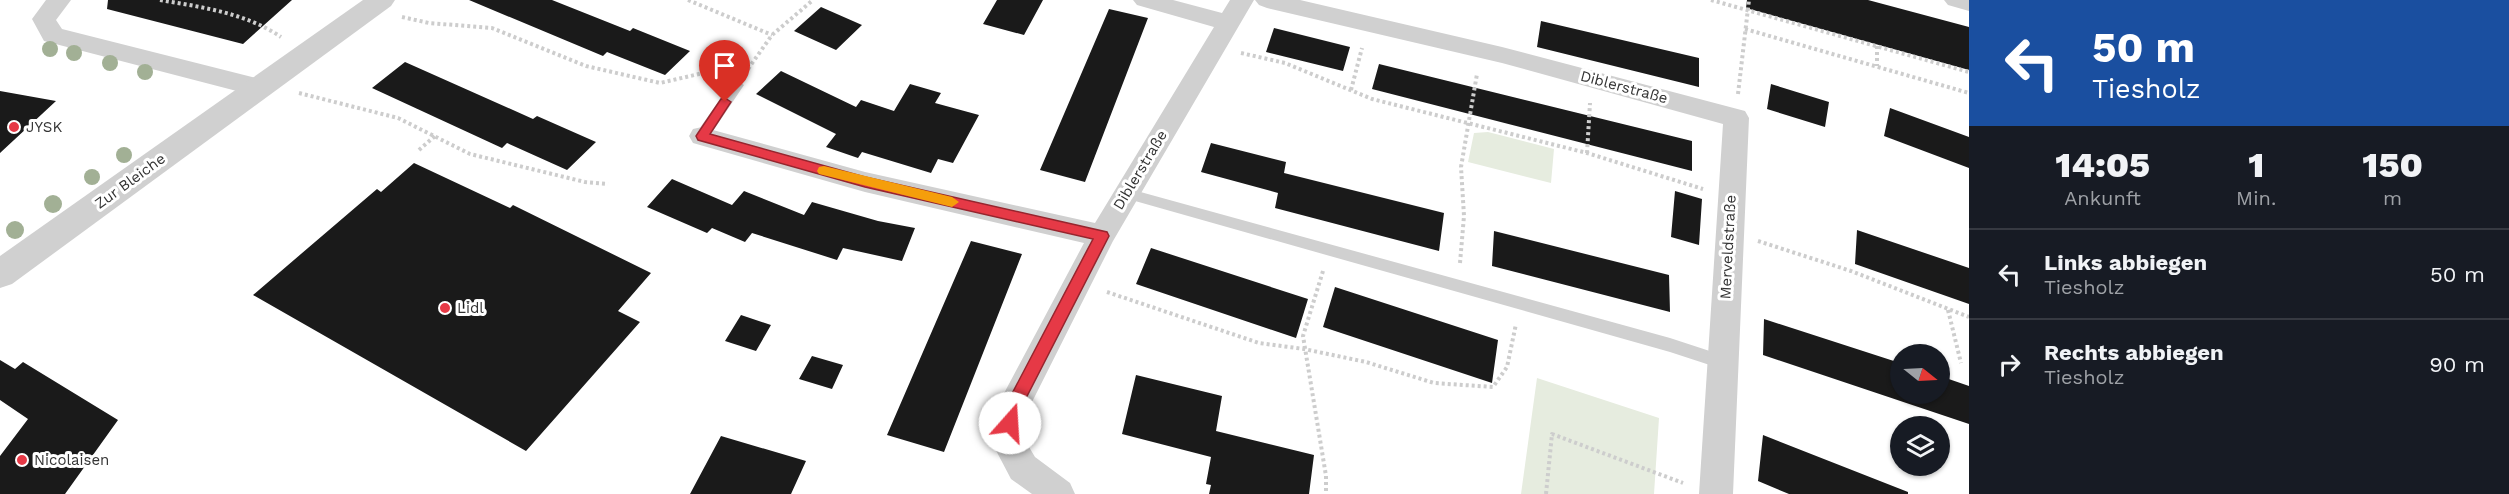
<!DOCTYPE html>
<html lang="de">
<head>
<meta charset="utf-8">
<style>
	:root { --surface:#171b24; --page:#242831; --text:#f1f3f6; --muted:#9ea1a6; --line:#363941 }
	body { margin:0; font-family:"Work Sans",sans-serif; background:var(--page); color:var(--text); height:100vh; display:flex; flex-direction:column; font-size:22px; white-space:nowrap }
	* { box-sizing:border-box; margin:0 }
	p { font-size:20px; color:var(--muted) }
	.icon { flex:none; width:33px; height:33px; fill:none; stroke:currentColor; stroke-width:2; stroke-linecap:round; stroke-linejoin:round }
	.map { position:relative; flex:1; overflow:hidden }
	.sheet { display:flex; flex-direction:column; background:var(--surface); width:540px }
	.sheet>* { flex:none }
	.banner { background:#1a4fa0; color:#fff; overflow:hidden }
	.needle { width:39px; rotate:108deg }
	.buttons { position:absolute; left:1890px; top:344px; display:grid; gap:12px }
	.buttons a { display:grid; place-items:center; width:60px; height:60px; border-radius:50%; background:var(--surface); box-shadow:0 2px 4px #0004; font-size:30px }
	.pin { position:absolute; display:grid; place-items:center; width:51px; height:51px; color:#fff; margin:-62px -26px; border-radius:50% 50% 50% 0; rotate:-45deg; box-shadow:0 0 6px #0007 }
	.pin .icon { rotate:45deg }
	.me { position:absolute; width:66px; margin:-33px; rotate:19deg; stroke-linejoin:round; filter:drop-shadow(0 0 4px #0008) }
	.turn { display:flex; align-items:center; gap:21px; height:126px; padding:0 24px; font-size:27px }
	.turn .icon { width:78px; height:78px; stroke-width:2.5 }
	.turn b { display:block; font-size:42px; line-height:51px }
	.eta { display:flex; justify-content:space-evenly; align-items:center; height:102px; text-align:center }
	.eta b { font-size:36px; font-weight:800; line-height:42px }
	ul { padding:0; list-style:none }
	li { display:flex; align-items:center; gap:18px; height:90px; padding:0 24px; border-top:2px solid var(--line) }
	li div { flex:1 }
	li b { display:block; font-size:22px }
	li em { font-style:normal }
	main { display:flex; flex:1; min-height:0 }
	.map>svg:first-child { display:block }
	.green { fill:#e6ecdf }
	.building { fill:#1a1a1a }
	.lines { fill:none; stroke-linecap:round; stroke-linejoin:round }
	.path { stroke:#cdcdcd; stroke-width:4; stroke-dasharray:3 3; stroke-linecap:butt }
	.service { fill:#d0d0d0; fill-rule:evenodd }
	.minor { fill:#d0d0d0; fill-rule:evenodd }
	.tertiary { fill:#d0d0d0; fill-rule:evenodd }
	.tree { fill:#a2b095 }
	.route { fill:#e63946; stroke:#96252e; stroke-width:1.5 }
	.slow { fill:#f59e0b }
	.poi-dot { fill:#e63946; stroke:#fff; stroke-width:2 }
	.labels { text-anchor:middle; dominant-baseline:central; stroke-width:6; stroke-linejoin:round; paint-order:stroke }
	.street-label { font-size:15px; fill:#333; stroke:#fff }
	.poi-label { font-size:15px; fill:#333; stroke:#fff; text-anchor:start }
</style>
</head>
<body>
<main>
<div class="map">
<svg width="1969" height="494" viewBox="0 0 1969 494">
	<rect width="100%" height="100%" fill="#fff"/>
	<path class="green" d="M 1488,132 L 1554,149 L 1551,183 L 1468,162 L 1474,133 Z
		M 1537,378 L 1659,418 L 1654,494 L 1521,494 Z"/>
	<path class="building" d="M 108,0 L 292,0 L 243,44 L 107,9 Z
		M 469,0 L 552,0 L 630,31 L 633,28 L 690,51 L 665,75 L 607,52 L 603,56 Z
		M 997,0 L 1043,0 L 1024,35 L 983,24 Z
		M 1747,0 L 1868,0 L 1969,27 L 1969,70 L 1746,8 Z
		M 821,7 L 862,25 L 836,50 L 794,31 Z
		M 1109,9 L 1148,18 L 1085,182 L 1040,170 Z
		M 1541,21 L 1699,58 L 1699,87 L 1537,47 Z
		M 1274,28 L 1350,47 L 1343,71 L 1266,52 Z
		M 405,62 L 533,119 L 537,116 L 596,142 L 567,170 L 507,143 L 502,148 L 372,88 Z
		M 1379,64 L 1692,141 L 1692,171 L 1372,89 Z
		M 781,71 L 856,107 L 861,100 L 894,111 L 910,84 L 941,93 L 935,103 L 979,115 L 953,163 L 938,159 L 931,173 L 862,152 L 858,158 L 826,147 L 836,134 L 756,94 Z
		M 1771,84 L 1829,102 L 1825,127 L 1767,109 Z
		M 0,91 L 56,101 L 0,153 Z
		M 1890,108 L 1969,137 L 1969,168 L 1884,136 Z
		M 1211,143 L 1286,162 L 1284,173 L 1444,213 L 1439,251 L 1275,208 L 1278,193 L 1201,172 Z
		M 414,163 L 510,208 L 513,205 L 651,273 L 618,311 L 640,322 L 526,451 L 253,295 L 377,189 L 381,192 Z
		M 672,179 L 732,205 L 744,191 L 804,215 L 812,202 L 878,221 L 915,228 L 902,261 L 843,248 L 837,260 L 752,233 L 745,242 L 712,228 L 707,233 L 647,207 Z
		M 1675,191 L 1702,199 L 1699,245 L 1671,237 Z
		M 1857,230 L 1969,268 L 1969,304 L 1855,264 Z
		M 1494,231 L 1669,275 L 1670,312 L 1492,266 Z
		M 971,241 L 1022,254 L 944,452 L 887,435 Z
		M 1151,248 L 1308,299 L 1296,338 L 1136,284 Z
		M 1335,287 L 1498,340 L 1492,383 L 1323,327 Z
		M 741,315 L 771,325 L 756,351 L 725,341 Z
		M 1764,319 L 1900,363 L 1900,393 L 1940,393 L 1940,376 L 1969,386 L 1969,424 L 1763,355 Z
		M 812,356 L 843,365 L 832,389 L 799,379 Z
		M 0,360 L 15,369 L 23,362 L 118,420 L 65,494 L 0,494 L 0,456 L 28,419 L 0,400 Z
		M 1136,375 L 1222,396 L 1216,431 L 1314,455 L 1309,494 L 1209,494 L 1211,485 L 1206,484 L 1211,457 L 1122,434 Z
		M 1763,435 L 1908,492 L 1908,494 L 1789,494 L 1758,481 Z
		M 721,436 L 806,461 L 791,494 L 690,494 Z"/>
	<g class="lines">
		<path class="path" d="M 160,0 C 201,7 246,13 281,37
			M 688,0 L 772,35
			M 1711,0 L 1969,72
			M 402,17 L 429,23 L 492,28 L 586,66 L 660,83 L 712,71 L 719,73
			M 1745,29 L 1969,93
			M 1877,46 L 1877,66
			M 1241,53 L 1285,63 L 1372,99 L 1587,153 L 1703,189
			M 748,69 L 772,35 L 813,0
			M 1351,90 L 1362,48
			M 299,93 L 398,118 L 470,154 L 585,182 L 608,184
			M 1738,94 L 1749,0
			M 419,150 L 435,136
			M 1587,153 L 1590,103
			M 1758,241 L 1851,271 L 1969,317
			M 1460,263 L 1464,216 L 1461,167 L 1477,74
			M 1323,271 L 1303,336 L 1326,476 L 1326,494
			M 1107,292 L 1259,343 L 1304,349 L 1366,362 L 1434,383 L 1493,387 L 1507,367 L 1516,324
			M 1948,310 L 1961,363
			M 1546,494 L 1552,434 L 1683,483"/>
		<path class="service" d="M 737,80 L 744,85 L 742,88 L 707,140 L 697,140 L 695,136 L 697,132 L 732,82 Z
			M 1126,188 L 1670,338 L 1728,357 L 1730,362 L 1728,367 L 1722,369 L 1670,352 L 1121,197 L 1119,193 L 1121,189 Z"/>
		<path class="minor" d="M 46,0 L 71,0 L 56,20 L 62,29 L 260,79 L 269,82 L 273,88 L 269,94 L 260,97 L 44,41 L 32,19 Z
			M 1133,0 L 1173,0 L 1222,13 L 1230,0 L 1254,0 L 1113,241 L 1029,408 L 1023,437 L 1035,457 L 1070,483 L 1075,494 L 1032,494 L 1011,479 L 990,439 L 1002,397 L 1084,243 L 865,192 L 693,143 L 689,136 L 693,129 L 702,127 L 865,172 L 1095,223 L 1214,27 L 1137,5 Z
			M 1255,0 L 1300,0 L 1502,47 L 1745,111 L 1749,118 L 1733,494 L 1699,494 L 1723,124 L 1502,63 L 1267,8 L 1259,5 Z
			M 1944,0 L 1969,0 L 1969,11 L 1948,5 Z"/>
		<path class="tertiary" d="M 363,0 L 395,0 L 391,6 L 12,284 L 0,288 L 0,256 Z"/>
	</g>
	<g class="tree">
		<circle cx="50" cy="49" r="8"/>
		<circle cx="74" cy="53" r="8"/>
		<circle cx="110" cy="63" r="8"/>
		<circle cx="145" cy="72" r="8"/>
		<circle cx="124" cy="155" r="8"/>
		<circle cx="92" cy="177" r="8"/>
		<circle cx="53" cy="204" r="9"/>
		<circle cx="15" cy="230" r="9"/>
	</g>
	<path class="route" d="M 725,98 L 731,102 L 710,134 L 865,177 L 1107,232 L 1109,236 L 1021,408 L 1015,428 L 1010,430 L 1004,428 L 1002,423 L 1005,407 L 1093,239 L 865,187 L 698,140 L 696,136 L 698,133 L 721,99 Z"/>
	<path class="slow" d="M 824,166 L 952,197 L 959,202 L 952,207 L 819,174 L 817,171 L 819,167 Z"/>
	<g class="poi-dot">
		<circle cx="14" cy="127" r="6"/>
		<circle cx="445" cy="308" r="6"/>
		<circle cx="22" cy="460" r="6"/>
	</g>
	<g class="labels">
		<g class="street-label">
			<text transform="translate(1624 87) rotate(15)">Diblerstraße</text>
			<text transform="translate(1140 170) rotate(-59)">Diblerstraße</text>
			<text transform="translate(130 181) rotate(-36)">Zur Bleiche</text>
			<text transform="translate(1728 247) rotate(-87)">Merveldstraße</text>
		</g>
		<g class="poi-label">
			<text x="26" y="127">JYSK</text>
			<text x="457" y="308">Lidl</text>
			<text x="34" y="460">Nicolaisen</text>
		</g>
	</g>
</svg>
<div class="buttons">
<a><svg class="needle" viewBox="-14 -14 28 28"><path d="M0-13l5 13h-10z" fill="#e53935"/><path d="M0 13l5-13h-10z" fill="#9ea1a6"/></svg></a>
<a><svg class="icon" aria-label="layers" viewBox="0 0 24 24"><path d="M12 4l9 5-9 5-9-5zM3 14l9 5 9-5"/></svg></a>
</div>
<div class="pin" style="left:725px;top:102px;background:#d93025"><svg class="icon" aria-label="arrive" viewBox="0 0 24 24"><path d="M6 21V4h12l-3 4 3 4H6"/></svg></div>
<svg class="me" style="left:1010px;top:423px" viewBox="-20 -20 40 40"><circle r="19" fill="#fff"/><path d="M0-13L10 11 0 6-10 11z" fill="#e63946"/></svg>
</div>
<section class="sheet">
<div class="banner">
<div class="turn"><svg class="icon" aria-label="left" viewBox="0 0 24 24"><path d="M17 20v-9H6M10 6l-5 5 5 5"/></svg><div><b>50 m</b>Tiesholz</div></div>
</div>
<div class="eta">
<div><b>14:05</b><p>Ankunft</p></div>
<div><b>1</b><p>Min.</p></div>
<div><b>150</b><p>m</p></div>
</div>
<ul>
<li><svg class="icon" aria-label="left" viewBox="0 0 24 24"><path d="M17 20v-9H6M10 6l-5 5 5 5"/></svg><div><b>Links abbiegen</b><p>Tiesholz</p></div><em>50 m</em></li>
<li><svg class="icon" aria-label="right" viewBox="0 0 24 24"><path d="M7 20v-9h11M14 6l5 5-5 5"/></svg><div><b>Rechts abbiegen</b><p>Tiesholz</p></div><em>90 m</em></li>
</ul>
</section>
</main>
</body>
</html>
